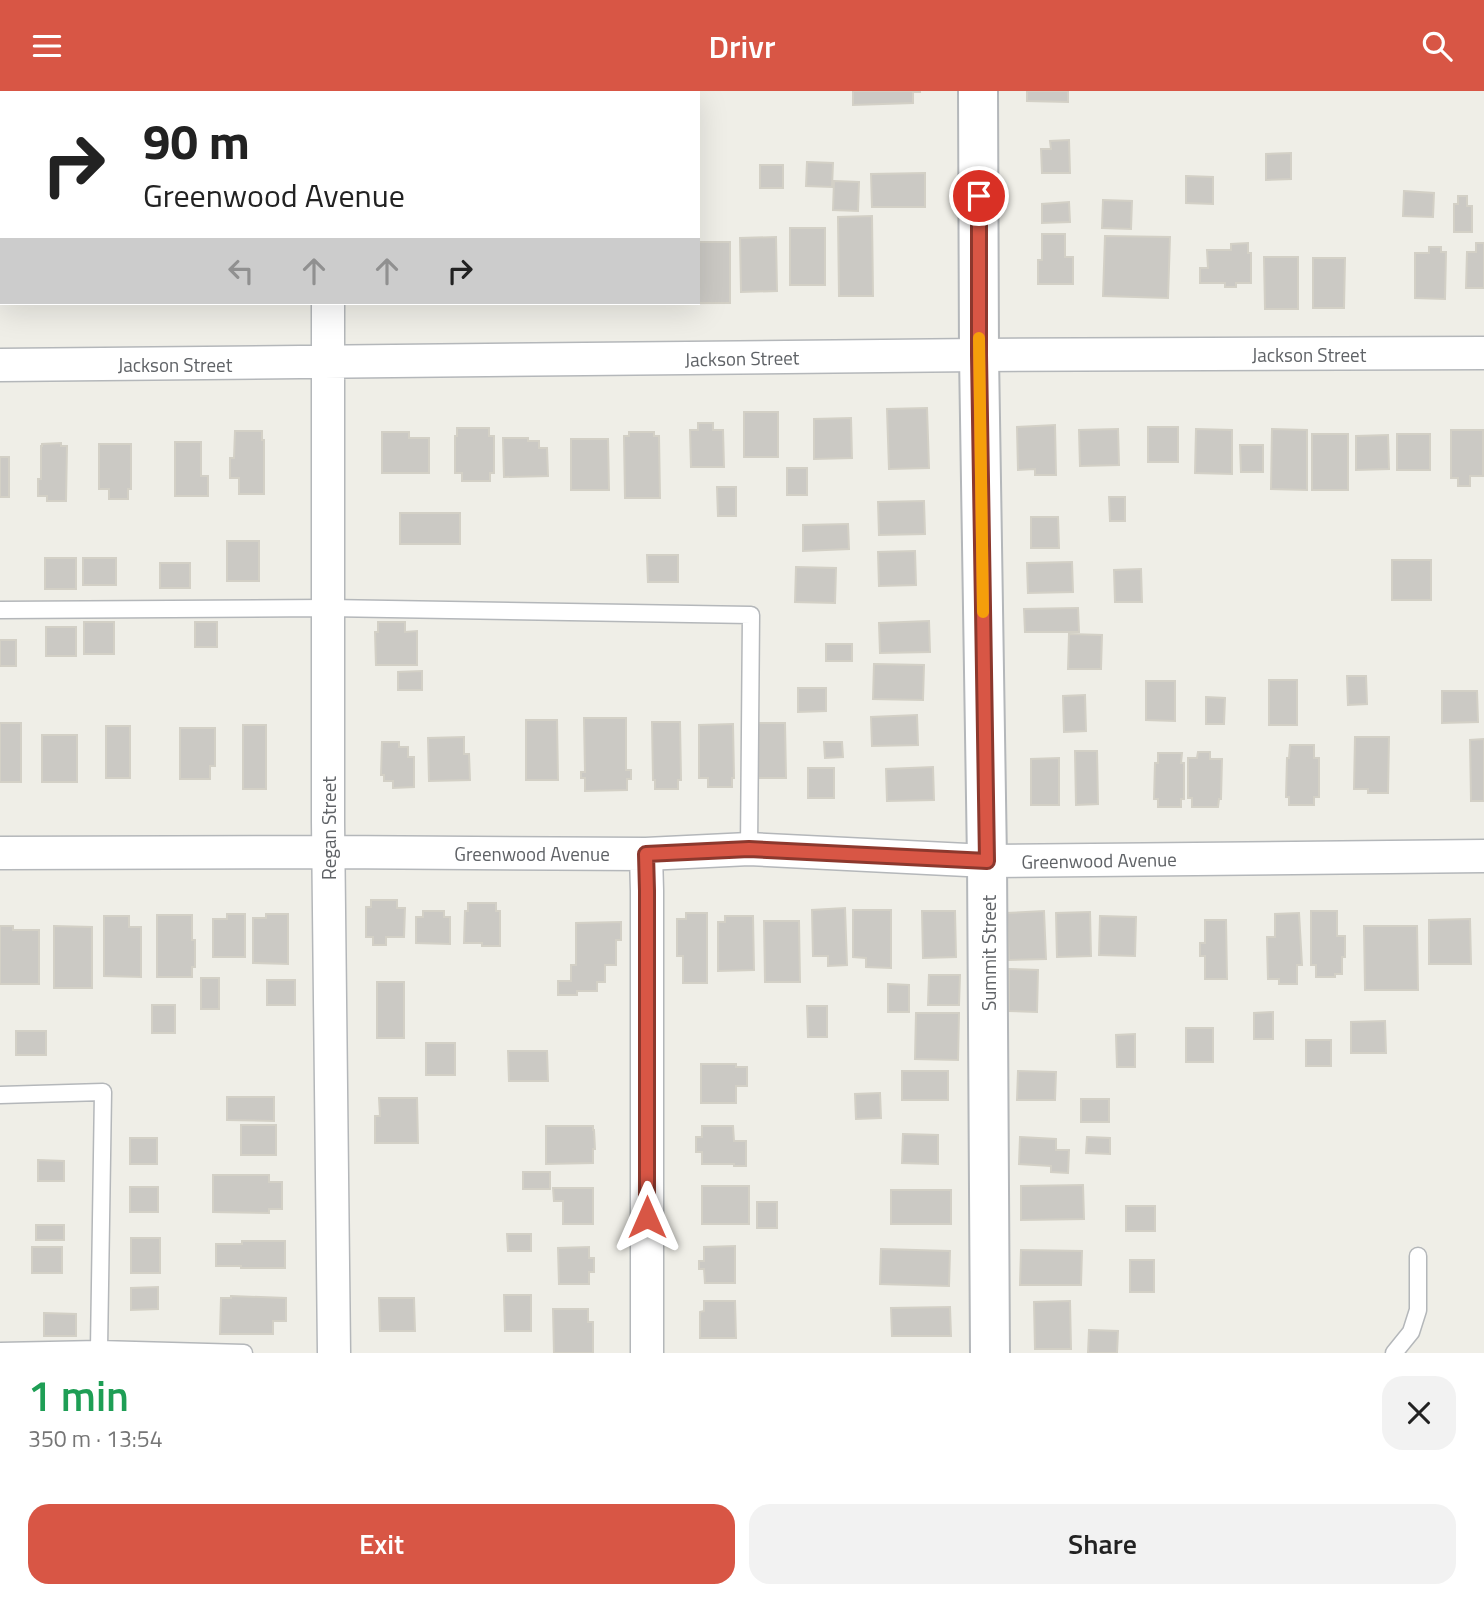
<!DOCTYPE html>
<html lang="en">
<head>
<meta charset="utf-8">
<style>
	:root { --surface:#fff; --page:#f2f2f2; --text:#222; --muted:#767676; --accent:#d85645 }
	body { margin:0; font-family:"Titillium Web",sans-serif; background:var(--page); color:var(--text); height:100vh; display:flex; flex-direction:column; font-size:26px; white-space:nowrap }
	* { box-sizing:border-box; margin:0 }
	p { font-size:23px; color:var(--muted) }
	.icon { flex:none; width:38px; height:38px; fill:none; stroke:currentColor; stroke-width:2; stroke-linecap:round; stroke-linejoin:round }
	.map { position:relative; height:1262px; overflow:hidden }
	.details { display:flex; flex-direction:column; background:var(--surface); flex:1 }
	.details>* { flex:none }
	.top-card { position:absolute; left:0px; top:0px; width:700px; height:214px; box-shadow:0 7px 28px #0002; background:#fff; color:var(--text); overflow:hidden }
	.pin { position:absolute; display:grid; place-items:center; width:60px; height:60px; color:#fff; margin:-30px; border:4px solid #fff; border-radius:50%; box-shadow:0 2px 7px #0007 }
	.me { position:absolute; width:77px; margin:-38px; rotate:0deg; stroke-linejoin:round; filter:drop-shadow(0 0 5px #0008) }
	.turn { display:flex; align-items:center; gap:24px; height:147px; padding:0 28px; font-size:32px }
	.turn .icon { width:91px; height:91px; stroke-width:2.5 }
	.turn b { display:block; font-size:49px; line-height:60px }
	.lanes { display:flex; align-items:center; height:66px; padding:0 28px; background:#0003; justify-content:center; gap:35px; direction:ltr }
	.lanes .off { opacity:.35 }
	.round { display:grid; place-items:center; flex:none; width:74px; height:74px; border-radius:21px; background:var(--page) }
	.summary { display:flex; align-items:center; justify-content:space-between; height:119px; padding:0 28px }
	h1 { font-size:42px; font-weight:600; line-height:52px; color:#1e9e55 }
	.action { display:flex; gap:14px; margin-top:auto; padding:14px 28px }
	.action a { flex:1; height:80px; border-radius:21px; background:var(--accent); color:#fff; font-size:28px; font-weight:600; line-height:80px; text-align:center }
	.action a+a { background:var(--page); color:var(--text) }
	header { display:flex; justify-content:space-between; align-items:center; height:91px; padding:0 28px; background:var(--accent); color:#fff; font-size:32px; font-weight:600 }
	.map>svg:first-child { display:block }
	.building { fill:#cbc9c4; stroke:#d3d0c6; stroke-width:2 }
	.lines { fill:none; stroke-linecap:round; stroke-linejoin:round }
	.service-casing { stroke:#b4b7ba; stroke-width:19 }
	.minor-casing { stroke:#b4b7ba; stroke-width:35 }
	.tertiary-casing { stroke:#b4b7ba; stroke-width:42 }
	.service { stroke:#fff; stroke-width:16 }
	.minor { stroke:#fff; stroke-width:32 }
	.tertiary { stroke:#fff; stroke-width:38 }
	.route-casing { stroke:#8c382d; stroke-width:18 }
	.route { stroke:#d85645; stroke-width:12 }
	.slow { stroke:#f59e0b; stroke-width:12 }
	.labels { text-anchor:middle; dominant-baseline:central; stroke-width:6; stroke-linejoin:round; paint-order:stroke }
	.street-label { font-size:19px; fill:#5f6266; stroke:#fff }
</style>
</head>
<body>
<header><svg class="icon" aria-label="menu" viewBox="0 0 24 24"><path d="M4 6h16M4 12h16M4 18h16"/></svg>Drivr<svg class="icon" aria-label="search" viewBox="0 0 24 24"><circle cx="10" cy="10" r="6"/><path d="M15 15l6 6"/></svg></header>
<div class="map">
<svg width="1484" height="1262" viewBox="0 0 1484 1262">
	<rect width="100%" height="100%" fill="#efeee7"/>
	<path class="building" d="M 853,0 L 920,0 L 920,1 L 913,1 L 913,12 L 853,14 Z
		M 1027,0 L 1068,0 L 1068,11 L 1027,10 Z
		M 1069,49 L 1070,82 L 1042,82 L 1041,58 L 1051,58 L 1050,50 Z
		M 1291,62 L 1291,88 L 1266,89 L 1266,63 Z
		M 807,71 L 833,72 L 832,96 L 806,95 Z
		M 760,74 L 783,74 L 783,97 L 760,97 Z
		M 925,82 L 925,116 L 872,116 L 871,83 Z
		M 1186,85 L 1213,86 L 1213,113 L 1186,112 Z
		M 834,90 L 859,91 L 858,120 L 833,119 Z
		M 1404,100 L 1434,102 L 1433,126 L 1403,125 Z
		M 1458,105 L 1467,105 L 1467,115 L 1472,115 L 1472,141 L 1454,141 L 1454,113 L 1458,113 Z
		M 1103,109 L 1132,110 L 1131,138 L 1102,137 Z
		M 1069,111 L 1070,131 L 1042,132 L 1042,113 Z
		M 872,125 L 873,205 L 839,205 L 838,126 Z
		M 790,137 L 825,137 L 825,194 L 790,194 Z
		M 1042,143 L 1065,143 L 1065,166 L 1073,166 L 1073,193 L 1038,193 L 1038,169 L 1042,169 Z
		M 1105,145 L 1170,146 L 1168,207 L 1103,205 Z
		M 776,146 L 777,200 L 741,201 L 740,147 Z
		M 698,151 L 730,151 L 730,212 L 695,212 L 698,212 Z
		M 1248,152 L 1248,162 L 1251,162 L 1251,192 L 1236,192 L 1236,196 L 1225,196 L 1225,192 L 1200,192 L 1200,177 L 1208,177 L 1207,159 L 1231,159 L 1231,153 Z
		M 1476,152 L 1484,152 L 1484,197 L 1466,197 L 1467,161 L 1476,161 Z
		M 1429,156 L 1441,156 L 1441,161 L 1446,161 L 1445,208 L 1415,207 L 1415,162 L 1429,162 Z
		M 1264,166 L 1298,166 L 1298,218 L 1265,218 Z
		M 1313,167 L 1345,167 L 1344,217 L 1313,217 Z
		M 927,317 L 929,377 L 889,378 L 887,318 Z
		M 744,321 L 778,321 L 778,366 L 744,366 Z
		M 851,327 L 852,367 L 814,368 L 814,328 Z
		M 698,332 L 713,332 L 713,339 L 723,339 L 724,376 L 691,376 L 690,339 L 698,339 Z
		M 1055,334 L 1056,384 L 1035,384 L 1035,378 L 1018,379 L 1017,336 Z
		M 1148,336 L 1178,336 L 1178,371 L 1148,371 Z
		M 457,337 L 489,337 L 489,345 L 494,345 L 494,382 L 490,382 L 490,390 L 462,390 L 462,382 L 455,382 L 455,345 L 457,345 Z
		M 1118,338 L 1119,374 L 1080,375 L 1079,339 Z
		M 1196,338 L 1232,339 L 1232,383 L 1195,382 Z
		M 1272,338 L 1307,339 L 1307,399 L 1271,398 Z
		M 1451,339 L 1483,339 L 1483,385 L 1470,385 L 1470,395 L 1458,395 L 1458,387 L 1451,387 Z
		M 235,340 L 262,340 L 262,349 L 264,349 L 264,403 L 239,403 L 239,387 L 230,387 L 230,367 L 234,367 Z
		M 382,341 L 409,341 L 409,347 L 429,347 L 429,382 L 382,382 Z
		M 629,341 L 654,341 L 654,345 L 659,345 L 660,407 L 625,407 L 624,345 L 629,345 Z
		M 1312,343 L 1348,343 L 1348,399 L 1312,399 Z
		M 1397,343 L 1430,343 L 1430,379 L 1397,379 Z
		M 1388,344 L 1389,378 L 1356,379 L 1356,345 Z
		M 503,347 L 528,347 L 528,350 L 539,350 L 539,357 L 547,357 L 548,385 L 504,386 Z
		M 571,348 L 608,348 L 609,399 L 571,399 Z
		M 175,351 L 201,351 L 201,385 L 208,385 L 208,405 L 175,405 Z
		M 61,352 L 61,355 L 67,355 L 66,410 L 47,410 L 47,405 L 38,405 L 38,388 L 41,388 L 41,355 L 42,355 L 42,353 Z
		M 99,353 L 131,353 L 131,398 L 128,398 L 128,408 L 109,408 L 109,398 L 99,398 Z
		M 1240,354 L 1263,354 L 1263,381 L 1241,381 Z
		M 0,366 L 9,366 L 9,406 L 0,406 Z
		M 787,377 L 807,377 L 807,404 L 787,404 Z
		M 717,396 L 736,396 L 736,425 L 718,425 Z
		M 1109,406 L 1125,406 L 1125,430 L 1110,430 Z
		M 924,410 L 925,443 L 879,444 L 878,411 Z
		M 400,422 L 460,422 L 460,453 L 400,453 Z
		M 1031,426 L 1058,426 L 1059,457 L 1031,457 Z
		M 848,433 L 849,458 L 803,460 L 803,434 Z
		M 227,450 L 259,450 L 259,490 L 227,490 Z
		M 915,460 L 916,494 L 879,495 L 878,461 Z
		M 647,464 L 678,464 L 678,491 L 648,491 Z
		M 45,467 L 76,467 L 76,498 L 45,498 Z
		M 83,467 L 116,467 L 116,494 L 83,494 Z
		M 1392,469 L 1431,469 L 1431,509 L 1392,509 Z
		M 1072,471 L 1073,501 L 1028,502 L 1027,472 Z
		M 160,472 L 190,472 L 190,497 L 160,497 Z
		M 796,476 L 836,477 L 835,512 L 795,511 Z
		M 1141,478 L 1142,511 L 1115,511 L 1114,479 Z
		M 1078,517 L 1079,541 L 1025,541 L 1024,518 Z
		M 929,530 L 930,561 L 880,562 L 879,532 Z
		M 84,531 L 114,531 L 114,563 L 84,563 Z
		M 195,531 L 217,531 L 217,556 L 195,556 Z
		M 378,531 L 405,531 L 405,541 L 417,540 L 417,574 L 376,574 L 375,541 L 378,541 Z
		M 46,536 L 76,536 L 76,565 L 46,565 Z
		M 1069,543 L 1102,544 L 1101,578 L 1068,578 Z
		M 0,549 L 16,549 L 16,575 L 0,575 Z
		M 826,553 L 852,553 L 852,570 L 826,570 Z
		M 874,573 L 924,574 L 923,609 L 873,608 Z
		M 422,580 L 422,599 L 398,599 L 398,581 Z
		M 1347,585 L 1366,585 L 1367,613 L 1348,614 Z
		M 1269,589 L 1297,589 L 1297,634 L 1269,634 Z
		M 1146,590 L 1175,590 L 1175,630 L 1146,629 Z
		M 798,597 L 826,597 L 826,620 L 798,621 Z
		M 1442,600 L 1477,600 L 1478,631 L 1442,632 Z
		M 1085,604 L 1086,640 L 1064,641 L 1063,605 Z
		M 1206,606 L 1225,607 L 1224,633 L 1206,633 Z
		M 917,624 L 918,654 L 872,655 L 871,626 Z
		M 584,627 L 626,627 L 626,679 L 631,679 L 631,688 L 627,688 L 627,699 L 585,700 L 585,687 L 581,687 L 581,681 L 585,681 Z
		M 526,629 L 557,629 L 558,689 L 526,689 Z
		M 652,631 L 680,631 L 681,689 L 678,689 L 678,698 L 655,698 L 655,689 L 653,689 Z
		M 0,632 L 21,632 L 21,691 L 0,691 Z
		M 756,632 L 785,632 L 786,687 L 754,687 Z
		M 733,633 L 734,687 L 732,687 L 732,696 L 708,696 L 708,687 L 699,687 L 699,634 Z
		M 243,634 L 266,634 L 266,698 L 243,698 Z
		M 106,635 L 130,635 L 130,687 L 106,687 Z
		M 180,637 L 215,637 L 215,675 L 210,675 L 210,688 L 180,688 Z
		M 42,644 L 77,644 L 77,691 L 42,691 Z
		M 464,646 L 464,663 L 469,663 L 470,689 L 429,690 L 428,647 Z
		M 1355,646 L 1389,646 L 1388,702 L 1368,702 L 1368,698 L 1354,698 Z
		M 1484,648 L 1484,710 L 1471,710 L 1470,649 Z
		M 382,651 L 399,651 L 399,656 L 408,656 L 408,666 L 414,666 L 414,696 L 393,697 L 393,690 L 384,690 L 384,684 L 381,684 Z
		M 824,651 L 842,651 L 843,666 L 825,667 Z
		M 1290,654 L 1314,654 L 1314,667 L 1319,667 L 1319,706 L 1314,706 L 1314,714 L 1289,714 L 1289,706 L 1286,706 L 1287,667 L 1289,667 Z
		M 1075,660 L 1097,660 L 1098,713 L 1076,714 Z
		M 1198,661 L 1210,661 L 1210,668 L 1222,668 L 1221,708 L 1219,708 L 1218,716 L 1192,716 L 1192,707 L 1188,707 L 1188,667 L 1197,667 Z
		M 1158,662 L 1182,662 L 1181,672 L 1184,672 L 1184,708 L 1181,708 L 1181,716 L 1158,716 L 1158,708 L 1154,708 L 1155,672 L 1158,672 Z
		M 1059,667 L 1059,714 L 1031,714 L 1031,668 Z
		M 933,676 L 934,709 L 887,710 L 886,678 Z
		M 808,677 L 834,677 L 834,707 L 808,707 Z
		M 371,809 L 397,809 L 397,817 L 405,817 L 404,846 L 386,846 L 386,854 L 373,854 L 373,846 L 366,846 L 366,816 L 371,816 Z
		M 468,812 L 496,812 L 496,820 L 500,820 L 500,855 L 482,855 L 482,852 L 464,852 L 465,820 L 468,820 Z
		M 845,817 L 847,874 L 828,875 L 828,865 L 813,865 L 812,819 Z
		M 853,819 L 891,819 L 891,877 L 866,876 L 866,867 L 853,866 Z
		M 423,820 L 444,820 L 444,826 L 450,826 L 450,853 L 416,852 L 416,826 L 423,826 Z
		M 922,820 L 955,820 L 956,866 L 923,867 Z
		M 1044,820 L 1046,868 L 1009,869 L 1007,822 Z
		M 1311,820 L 1337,820 L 1337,845 L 1345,845 L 1345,866 L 1342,866 L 1342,883 L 1335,883 L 1335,886 L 1316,886 L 1316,874 L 1311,874 Z
		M 1090,821 L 1091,865 L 1057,866 L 1056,822 Z
		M 686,822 L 707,822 L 707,892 L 683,892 L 683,865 L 677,865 L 677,828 L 686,828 Z
		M 1299,822 L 1302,874 L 1297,874 L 1297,893 L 1279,893 L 1279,888 L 1268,888 L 1267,846 L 1275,846 L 1275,823 Z
		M 227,823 L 245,823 L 245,866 L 213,866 L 213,828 L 227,828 Z
		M 266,823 L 288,823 L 288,873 L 253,872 L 253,827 L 266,827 Z
		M 157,824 L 192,824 L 192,849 L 195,849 L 195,876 L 192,876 L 192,886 L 157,886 Z
		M 104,825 L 129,825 L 129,836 L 141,836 L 141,886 L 104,885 Z
		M 725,825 L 753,825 L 754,879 L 718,880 L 718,831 L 725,831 Z
		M 1100,825 L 1136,826 L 1135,865 L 1099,864 Z
		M 1470,828 L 1471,873 L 1429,873 L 1429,829 Z
		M 1205,829 L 1226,829 L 1227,888 L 1205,888 L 1205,865 L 1200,865 L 1200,852 L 1205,852 Z
		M 764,830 L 799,830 L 800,891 L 765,891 Z
		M 621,831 L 621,849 L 616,849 L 616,874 L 605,874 L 605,891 L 597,891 L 597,900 L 577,900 L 577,904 L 558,904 L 558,890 L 571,890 L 571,874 L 576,874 L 576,832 Z
		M 0,835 L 13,835 L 13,839 L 39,839 L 39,893 L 0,893 Z
		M 54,835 L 92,836 L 92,897 L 54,897 Z
		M 1364,835 L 1417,835 L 1418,899 L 1365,899 Z
		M 1009,878 L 1038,879 L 1037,921 L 1009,920 Z
		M 929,884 L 960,884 L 959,914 L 928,914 Z
		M 201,887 L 219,887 L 219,918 L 201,918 Z
		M 267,889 L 295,889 L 295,914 L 267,914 Z
		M 377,891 L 404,891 L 404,947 L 377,947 Z
		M 888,893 L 909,894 L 909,921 L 888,921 Z
		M 152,914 L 175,914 L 175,942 L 152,942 Z
		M 807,915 L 827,915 L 827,946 L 808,946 Z
		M 1273,921 L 1273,948 L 1254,948 L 1254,922 Z
		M 916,922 L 959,922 L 958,969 L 915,968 Z
		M 1385,930 L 1386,962 L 1351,962 L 1351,931 Z
		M 1186,937 L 1213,937 L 1213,971 L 1186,971 Z
		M 16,940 L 46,940 L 46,964 L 16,964 Z
		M 1135,943 L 1135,976 L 1117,976 L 1116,944 Z
		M 1306,949 L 1331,949 L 1331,975 L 1306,975 Z
		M 426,952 L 455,952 L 455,984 L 426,984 Z
		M 508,960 L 547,960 L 548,990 L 509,990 Z
		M 701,973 L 736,973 L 736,976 L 747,976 L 747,995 L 736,995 L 736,1012 L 701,1012 Z
		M 902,980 L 948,980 L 948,1009 L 902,1009 Z
		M 1018,980 L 1056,981 L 1055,1009 L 1017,1009 Z
		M 880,1002 L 881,1027 L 856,1028 L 855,1003 Z
		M 227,1006 L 274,1006 L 274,1030 L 227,1029 Z
		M 379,1007 L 417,1007 L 418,1052 L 375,1052 L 375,1025 L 380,1025 Z
		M 1081,1008 L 1109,1008 L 1109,1031 L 1081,1031 Z
		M 241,1034 L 276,1034 L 276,1064 L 241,1064 Z
		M 546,1035 L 593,1035 L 593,1039 L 594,1039 L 595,1058 L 593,1058 L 593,1072 L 546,1073 Z
		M 702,1035 L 733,1035 L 734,1050 L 746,1050 L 746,1075 L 734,1075 L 734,1073 L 702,1073 L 702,1061 L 696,1061 L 696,1046 L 702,1046 Z
		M 903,1043 L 938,1044 L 938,1073 L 902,1072 Z
		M 1020,1046 L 1056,1048 L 1056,1059 L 1069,1059 L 1068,1082 L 1051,1081 L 1051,1075 L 1019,1073 Z
		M 1087,1046 L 1110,1047 L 1110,1063 L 1086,1062 Z
		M 130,1047 L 157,1047 L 157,1073 L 130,1073 Z
		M 38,1069 L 64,1070 L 64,1090 L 38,1090 Z
		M 523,1081 L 550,1081 L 550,1098 L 523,1098 Z
		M 213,1084 L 269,1084 L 269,1091 L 282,1091 L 282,1118 L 269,1118 L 269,1122 L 213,1121 Z
		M 1083,1094 L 1084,1128 L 1021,1129 L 1021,1095 Z
		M 702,1095 L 749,1095 L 749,1133 L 702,1133 Z
		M 130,1096 L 158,1096 L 158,1121 L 130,1121 Z
		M 553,1097 L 593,1097 L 593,1133 L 563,1133 L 563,1110 L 554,1110 Z
		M 891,1099 L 951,1099 L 951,1133 L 891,1133 Z
		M 757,1111 L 777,1111 L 777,1137 L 757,1137 Z
		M 1126,1115 L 1155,1115 L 1155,1140 L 1126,1140 Z
		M 36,1134 L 64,1134 L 64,1149 L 36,1149 Z
		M 507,1143 L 531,1143 L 531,1160 L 508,1160 Z
		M 131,1147 L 160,1147 L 160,1182 L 131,1182 Z
		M 242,1150 L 285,1150 L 285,1177 L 241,1177 L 241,1175 L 216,1175 L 216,1153 L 242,1153 Z
		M 735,1155 L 735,1192 L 705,1192 L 704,1178 L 699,1178 L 699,1170 L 704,1170 L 704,1156 Z
		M 32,1156 L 62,1156 L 62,1182 L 32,1182 Z
		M 589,1156 L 589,1167 L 594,1167 L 594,1181 L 589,1181 L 589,1193 L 559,1193 L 558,1157 Z
		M 881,1158 L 950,1160 L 949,1195 L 880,1193 Z
		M 1021,1159 L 1082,1160 L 1081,1194 L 1020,1194 Z
		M 1130,1169 L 1154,1169 L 1154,1201 L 1130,1201 Z
		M 158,1196 L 158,1218 L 131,1219 L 131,1197 Z
		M 504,1204 L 531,1204 L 531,1240 L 505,1240 Z
		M 231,1205 L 286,1207 L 286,1230 L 273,1230 L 273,1243 L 220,1243 L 221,1207 L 231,1207 Z
		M 379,1207 L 414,1207 L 415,1240 L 380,1240 Z
		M 704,1210 L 735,1210 L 736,1247 L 700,1247 L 700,1221 L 704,1220 Z
		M 1070,1210 L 1071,1258 L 1035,1258 L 1034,1211 Z
		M 950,1216 L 951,1245 L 892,1245 L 891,1217 Z
		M 553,1218 L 588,1218 L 588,1231 L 593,1231 L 593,1262 L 554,1262 Z
		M 44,1222 L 76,1223 L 76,1245 L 44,1245 Z
		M 1089,1239 L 1118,1240 L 1117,1262 L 1088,1262 Z"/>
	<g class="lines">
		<defs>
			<path id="service" d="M 0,29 L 2,29
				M 0,519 L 328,517 L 751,524 L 749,758
				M 0,1004 L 103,1001 L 99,1258
				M 0,1260 L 99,1258 L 244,1262
				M 1394,1262 L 1411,1241 L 1418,1219 L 1418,1165"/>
			<path id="minor" d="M 324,0 L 324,2
				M 328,212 L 328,731 L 334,1262
				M 0,274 L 979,264 L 1484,262
				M 0,762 L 329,761 L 646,763 L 749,758 L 987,770 L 1484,765
				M 646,763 L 647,800 L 647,1262"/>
			<path id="tertiary" d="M 978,0 L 979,264 L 987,770 L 990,1262"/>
		</defs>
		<use href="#service" class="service-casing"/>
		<use href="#minor" class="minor-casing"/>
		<use href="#tertiary" class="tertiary-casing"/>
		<use href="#service" class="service"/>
		<use href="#minor" class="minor"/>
		<use href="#tertiary" class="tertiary"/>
	</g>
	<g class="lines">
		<defs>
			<path id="route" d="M 647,1126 L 647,800 L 646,763 L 749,758 L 987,770 L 979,264 L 979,105"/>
		</defs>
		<use href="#route" class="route-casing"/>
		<use href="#route" class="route"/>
		<path class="slow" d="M 979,247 L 983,521"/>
	</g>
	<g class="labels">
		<g class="street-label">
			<text x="1309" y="263">Jackson Street</text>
			<text transform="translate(742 267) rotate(-1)">Jackson Street</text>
			<text x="175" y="273">Jackson Street</text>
			<text transform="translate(328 737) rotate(-90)">Regan Street</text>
			<text x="532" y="762">Greenwood Avenue</text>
			<text transform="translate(1099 769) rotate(-1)">Greenwood Avenue</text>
			<text transform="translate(988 862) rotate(-90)">Summit Street</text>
		</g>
	</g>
</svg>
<div class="pin" style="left:979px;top:105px;background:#d93025"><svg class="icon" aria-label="arrive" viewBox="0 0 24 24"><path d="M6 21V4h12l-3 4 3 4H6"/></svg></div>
<svg class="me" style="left:647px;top:1126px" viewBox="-20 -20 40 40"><path d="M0-17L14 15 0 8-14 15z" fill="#d85645" stroke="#fff" stroke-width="4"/></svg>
<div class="top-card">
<div class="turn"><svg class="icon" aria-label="right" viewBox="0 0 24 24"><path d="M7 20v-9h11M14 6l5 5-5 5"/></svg><div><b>90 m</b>Greenwood Avenue</div></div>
<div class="lanes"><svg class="icon off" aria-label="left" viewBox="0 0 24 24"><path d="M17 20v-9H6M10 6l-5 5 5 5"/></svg><svg class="icon off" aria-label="ahead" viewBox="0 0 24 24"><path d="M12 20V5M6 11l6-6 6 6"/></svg><svg class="icon off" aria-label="ahead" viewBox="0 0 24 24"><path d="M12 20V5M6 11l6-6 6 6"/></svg><svg class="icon" aria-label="right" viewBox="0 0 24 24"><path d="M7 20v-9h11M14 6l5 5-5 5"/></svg></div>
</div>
</div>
<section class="details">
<div class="summary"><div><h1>1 min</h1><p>350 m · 13:54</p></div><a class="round"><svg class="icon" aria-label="close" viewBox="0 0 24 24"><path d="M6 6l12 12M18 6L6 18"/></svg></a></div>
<div class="action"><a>Exit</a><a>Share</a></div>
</section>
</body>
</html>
